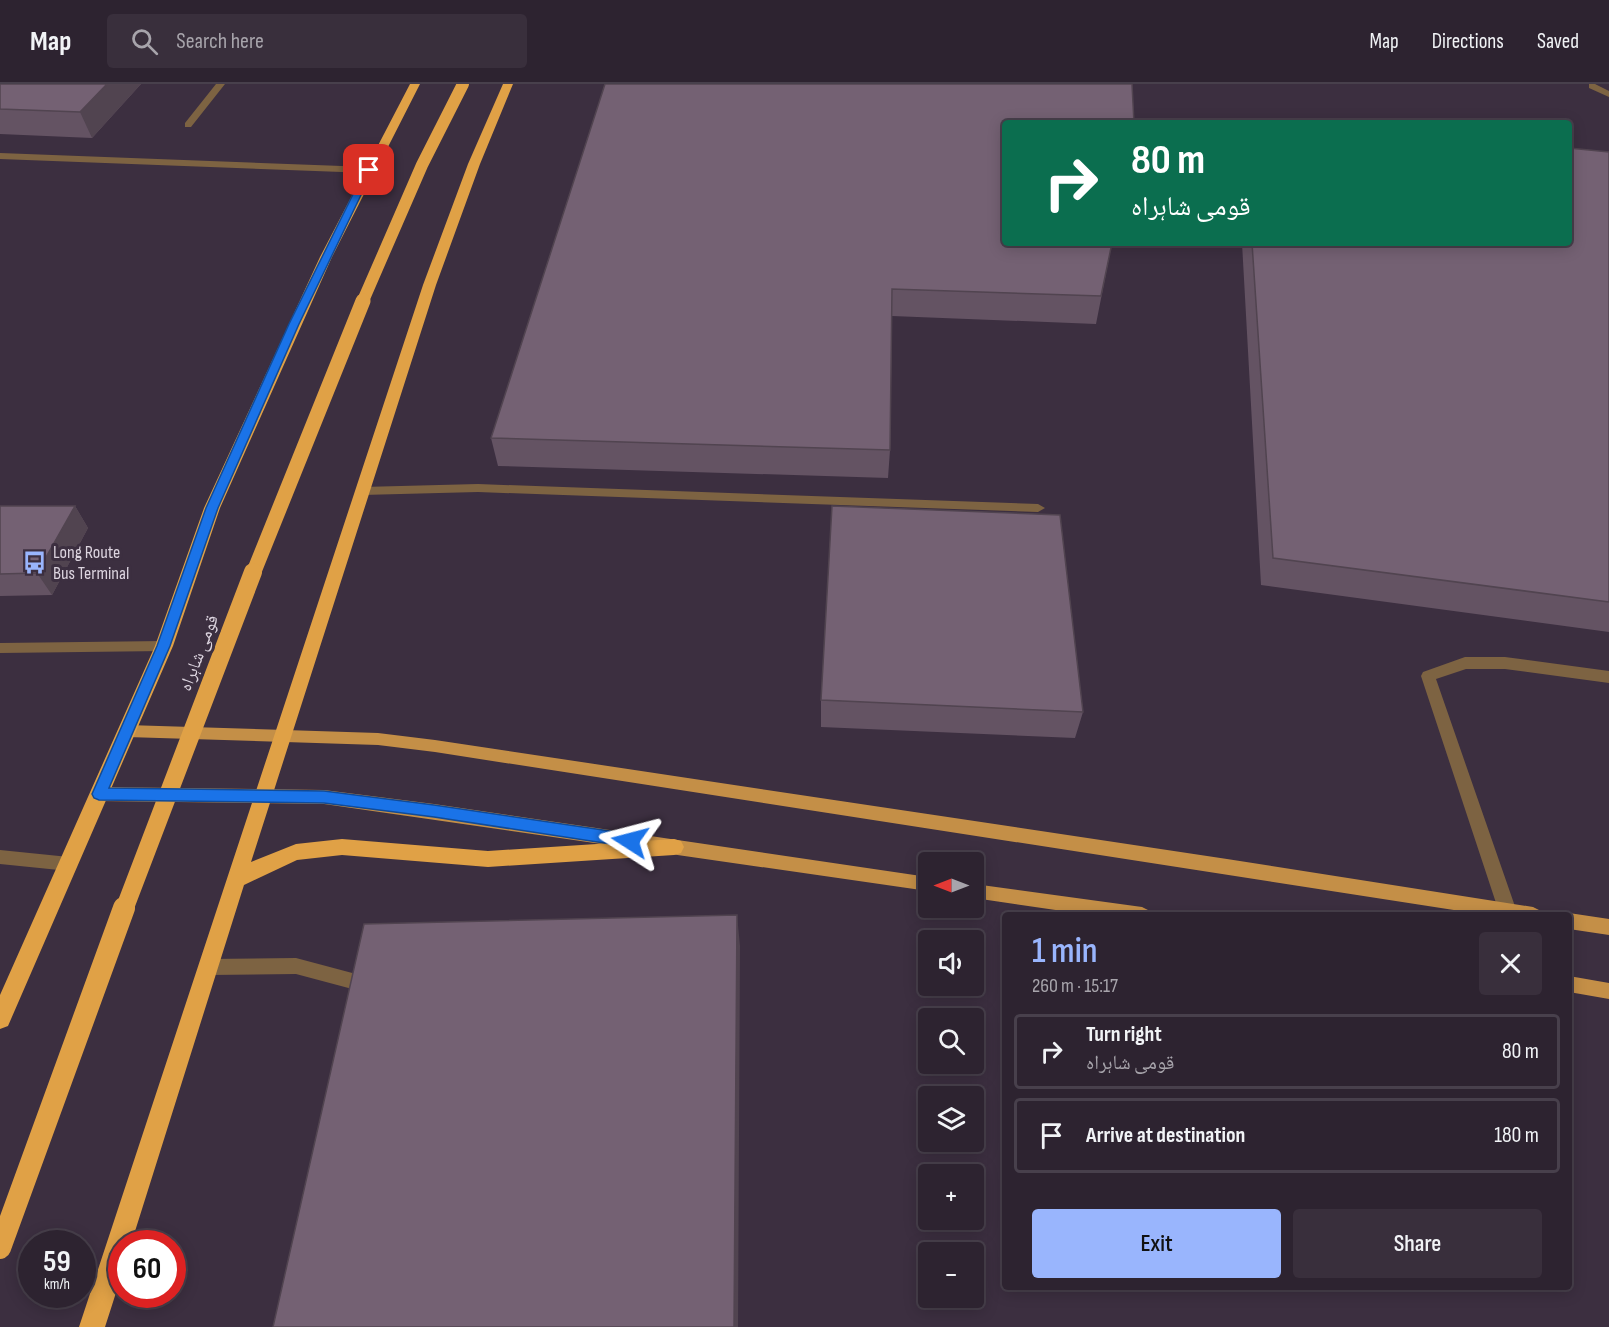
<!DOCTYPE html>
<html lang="en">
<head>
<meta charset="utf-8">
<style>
	:root { --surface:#2d2330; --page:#392f3c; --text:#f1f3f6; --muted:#a7a4ab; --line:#48404c; --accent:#99b5fd }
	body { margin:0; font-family:"Sofia Sans Condensed","Noto Naskh Arabic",sans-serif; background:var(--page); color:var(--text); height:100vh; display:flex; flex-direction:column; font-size:22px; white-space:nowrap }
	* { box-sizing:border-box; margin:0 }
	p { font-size:20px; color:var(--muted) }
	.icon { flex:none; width:33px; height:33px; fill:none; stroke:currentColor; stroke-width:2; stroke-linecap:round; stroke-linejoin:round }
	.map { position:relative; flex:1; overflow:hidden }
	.panel { position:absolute; left:1002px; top:828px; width:570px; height:378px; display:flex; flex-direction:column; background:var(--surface); border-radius:6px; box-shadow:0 3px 15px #0003,0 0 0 2px var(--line) }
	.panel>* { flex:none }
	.top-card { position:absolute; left:1002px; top:36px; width:570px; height:126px; border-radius:6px; box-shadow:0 3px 15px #0003,0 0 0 2px var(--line); background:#0b6e4f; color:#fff; overflow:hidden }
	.needle { width:39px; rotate:270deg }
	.tools { position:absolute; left:918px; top:768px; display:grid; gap:12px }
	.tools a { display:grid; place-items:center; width:66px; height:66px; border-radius:6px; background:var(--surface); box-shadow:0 3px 15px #0003,0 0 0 2px var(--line); font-size:30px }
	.speed { position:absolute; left:18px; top:1146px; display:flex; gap:12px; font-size:30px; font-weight:700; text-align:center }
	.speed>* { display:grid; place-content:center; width:78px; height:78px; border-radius:50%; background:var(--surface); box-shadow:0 3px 15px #0003,0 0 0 2px var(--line); line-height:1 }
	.speed small { font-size:15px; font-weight:400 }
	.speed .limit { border:9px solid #d22; background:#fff; color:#111 }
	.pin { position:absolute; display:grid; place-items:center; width:51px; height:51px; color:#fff; margin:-26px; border-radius:12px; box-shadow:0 3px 9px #0006 }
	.me { position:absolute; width:66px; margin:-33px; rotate:279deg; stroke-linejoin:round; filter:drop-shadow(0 0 4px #0008) }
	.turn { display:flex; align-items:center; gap:21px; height:126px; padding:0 30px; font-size:27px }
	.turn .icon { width:78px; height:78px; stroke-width:2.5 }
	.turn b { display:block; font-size:42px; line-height:51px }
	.round { display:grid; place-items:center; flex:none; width:63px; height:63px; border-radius:6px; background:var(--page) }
	.head { display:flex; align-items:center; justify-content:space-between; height:102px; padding:0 30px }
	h1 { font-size:36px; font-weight:600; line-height:45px; color:var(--accent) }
	.cta { display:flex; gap:12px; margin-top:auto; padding:12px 30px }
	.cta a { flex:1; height:69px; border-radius:6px; background:var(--accent); color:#111; font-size:24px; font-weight:600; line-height:69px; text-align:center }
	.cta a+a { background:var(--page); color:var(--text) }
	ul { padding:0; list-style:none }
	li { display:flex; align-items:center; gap:18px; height:75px; margin:0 12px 9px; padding:0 18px; border:3px solid var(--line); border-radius:6px }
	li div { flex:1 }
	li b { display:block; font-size:22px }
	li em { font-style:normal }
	header { display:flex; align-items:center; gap:36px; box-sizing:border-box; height:84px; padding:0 30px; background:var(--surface); border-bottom:2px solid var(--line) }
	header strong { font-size:28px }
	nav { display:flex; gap:33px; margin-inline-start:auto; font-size:21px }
	.search { width:420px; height:54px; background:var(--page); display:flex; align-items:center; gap:15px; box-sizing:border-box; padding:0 21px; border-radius:6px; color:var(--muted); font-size:22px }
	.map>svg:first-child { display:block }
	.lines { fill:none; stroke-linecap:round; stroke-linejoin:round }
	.lane { fill:#7d6342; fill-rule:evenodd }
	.primary { fill:#c48f47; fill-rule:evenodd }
	.highway { fill:#e0a146; fill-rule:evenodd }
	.highway-bridge-far3 { stroke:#e0a146; stroke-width:12 }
	.highway-bridge-far2 { stroke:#e0a146; stroke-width:15 }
	.highway-bridge-far1 { stroke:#e0a146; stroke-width:18 }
	.highway-bridge { stroke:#e0a146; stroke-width:22 }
	.wall { fill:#645363 }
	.shaded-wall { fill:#514450 }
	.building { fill:#746173; stroke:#514450; stroke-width:1.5 }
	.route { fill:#1a73e8; stroke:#114b97; stroke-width:1.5 }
	.labels { text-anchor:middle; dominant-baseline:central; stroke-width:6; stroke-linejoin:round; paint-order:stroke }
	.poi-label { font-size:18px; fill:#dcd4df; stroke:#3c2f40; text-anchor:start }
	.street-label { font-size:18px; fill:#dcd4df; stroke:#3c2f40 }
</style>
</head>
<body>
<header>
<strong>Map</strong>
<div class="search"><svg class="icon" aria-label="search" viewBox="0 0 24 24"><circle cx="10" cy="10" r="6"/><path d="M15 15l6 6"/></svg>Search here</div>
<nav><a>Map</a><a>Directions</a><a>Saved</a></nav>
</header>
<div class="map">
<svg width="1609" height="1243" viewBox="0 0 1609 1243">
	<rect width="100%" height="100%" fill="#3c2f40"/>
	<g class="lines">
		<path class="lane" d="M 216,0 L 225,0 L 191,43 L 185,43 L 185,39 Z
			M 1589,0 L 1595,0 L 1609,7 L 1609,13 L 1589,4 Z
			M 0,69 L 369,83 L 374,86 L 369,89 L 0,75 Z
			M 478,400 L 1038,420 L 1045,424 L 1038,428 L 478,408 L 362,411 L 356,407 L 362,403 Z
			M 164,557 L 171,562 L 164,567 L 0,569 L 0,559 Z
			M 1465,573 L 1505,573 L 1609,587 L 1609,599 L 1505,585 L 1466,585 L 1436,595 L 1518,831 L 1500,831 L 1421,592 L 1423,588 Z
			M 0,766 L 69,773 L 75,775 L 77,780 L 75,785 L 69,787 L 0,780 Z
			M 296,874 L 356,890 L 362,892 L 365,898 L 362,904 L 356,906 L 296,890 L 209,891 L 203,889 L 200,883 L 203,877 L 209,875 Z"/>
		<path class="primary" d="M 127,641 L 378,649 L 435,656 L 1227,775 L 1533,823 L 1539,826 L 1542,831 L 1486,831 L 435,668 L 378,661 L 127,653 L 122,651 L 119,647 L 122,643 Z
			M 99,703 L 324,706 L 434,720 L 928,793 L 928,807 L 324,720 L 99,717 L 93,715 L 91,710 L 93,705 Z
			M 974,800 L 1142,823 L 1148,826 L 1151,831 L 1090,831 L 974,814 Z
			M 1569,829 L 1609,835 L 1609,851 L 1569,845 L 1569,831 L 1565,831 Z
			M 1569,892 L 1609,899 L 1609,915 L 1569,908 Z"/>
		<path class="highway" d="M 410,0 L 420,0 L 332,173 L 220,424 L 173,562 L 8,942 L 0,945 L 0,911 L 155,562 L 204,424 L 320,173 Z
			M 503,0 L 513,0 L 480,80 L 436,201 L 251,778 L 296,760 L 342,755 L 488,767 L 674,755 L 681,757 L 684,763 L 681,769 L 674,771 L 488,783 L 342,771 L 297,776 L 244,801 L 131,1160 L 122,1160 L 122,1190 L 105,1243 L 79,1243 L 423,201 L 468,80 Z"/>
		<path class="highway-bridge-far3" d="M 362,219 L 422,81 L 463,0"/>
		<path class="highway-bridge-far2" d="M 253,490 L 363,217"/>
		<path class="highway-bridge-far1" d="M 124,826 L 253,488"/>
		<path class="highway-bridge" d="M 0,1164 L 124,824"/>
	</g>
	<path class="wall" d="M 0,0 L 141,0 L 92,54 L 0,50 Z
		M 605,0 L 1112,159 L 1096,240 L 892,232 L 890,366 L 888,394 L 498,382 L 491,354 Z
		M 1609,68 L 1609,548 L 1261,501 L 1242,159 L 1569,159 Z
		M 0,422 L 75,422 L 88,444 L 52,511 L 0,512 Z
		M 821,616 L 1083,628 L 1075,654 L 821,643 Z"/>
	<path class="shaded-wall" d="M 107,0 L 141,0 L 92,54 L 80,28 Z
		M 75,422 L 88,444 L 52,511 L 37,489 Z
		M 737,831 L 740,862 L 738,1243 L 734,1243 Z"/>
	<path class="building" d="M 0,0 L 107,0 L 80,28 L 0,25 Z
		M 605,0 L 1132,0 L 1134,39 L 1005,39 L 1005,159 L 1112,159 L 1101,212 L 892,205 L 890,366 L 491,354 Z
		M 1244,35 L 1285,39 L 1244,39 Z
		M 1569,64 L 1609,68 L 1609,518 L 1273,474 L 1252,159 L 1569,159 Z
		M 0,422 L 75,422 L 37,489 L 0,490 Z
		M 832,422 L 1060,431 L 1083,628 L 821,616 Z
		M 737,831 L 734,1243 L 273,1243 L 364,840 Z"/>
	<path class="route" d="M 369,83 L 373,86 L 299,240 L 218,424 L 170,562 L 109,704 L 324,707 L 434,721 L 630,750 L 635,752 L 637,757 L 635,761 L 630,763 L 434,733 L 324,719 L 99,716 L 94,714 L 92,710 L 157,562 L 206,424 L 289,240 L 365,86 Z"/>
	<defs>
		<symbol id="bus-bare" viewBox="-9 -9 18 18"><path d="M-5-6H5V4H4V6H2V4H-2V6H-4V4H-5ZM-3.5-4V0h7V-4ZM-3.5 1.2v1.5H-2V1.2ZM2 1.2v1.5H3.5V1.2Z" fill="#99b5fd" stroke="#3c2f40" stroke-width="2.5" paint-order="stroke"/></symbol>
	</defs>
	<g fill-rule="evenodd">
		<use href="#bus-bare" x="18" y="462" width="33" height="33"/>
	</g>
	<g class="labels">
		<g class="poi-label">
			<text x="53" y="468">Long Route<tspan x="53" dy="21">Bus Terminal</tspan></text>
		</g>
		<g class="street-label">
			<text transform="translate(199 569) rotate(-69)">قومی شاہراہ</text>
		</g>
	</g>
</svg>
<div class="tools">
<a><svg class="needle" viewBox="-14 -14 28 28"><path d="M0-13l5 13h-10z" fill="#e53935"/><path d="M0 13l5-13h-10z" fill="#a7a4ab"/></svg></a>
<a><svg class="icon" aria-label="sound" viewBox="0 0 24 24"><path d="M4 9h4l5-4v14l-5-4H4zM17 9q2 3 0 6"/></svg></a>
<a><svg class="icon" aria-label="search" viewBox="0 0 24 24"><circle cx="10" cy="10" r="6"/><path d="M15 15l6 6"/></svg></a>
<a><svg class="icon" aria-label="layers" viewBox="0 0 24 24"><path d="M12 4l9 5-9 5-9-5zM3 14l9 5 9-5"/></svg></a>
<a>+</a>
<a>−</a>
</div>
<div class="speed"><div>59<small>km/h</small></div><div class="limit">60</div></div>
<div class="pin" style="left:369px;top:86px;background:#d93025"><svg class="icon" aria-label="arrive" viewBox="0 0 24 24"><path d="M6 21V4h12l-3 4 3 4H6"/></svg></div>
<svg class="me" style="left:630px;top:757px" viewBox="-20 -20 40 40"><path d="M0-17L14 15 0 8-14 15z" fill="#1a73e8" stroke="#fff" stroke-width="4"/></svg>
<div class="top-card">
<div class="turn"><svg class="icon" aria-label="right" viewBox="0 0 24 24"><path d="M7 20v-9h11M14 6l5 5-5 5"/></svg><div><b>80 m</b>قومی شاہراہ</div></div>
</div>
<section class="panel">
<div class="head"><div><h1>1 min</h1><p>260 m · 15:17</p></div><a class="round"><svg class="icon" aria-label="close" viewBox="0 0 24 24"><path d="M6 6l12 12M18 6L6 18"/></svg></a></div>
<ul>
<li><svg class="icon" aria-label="right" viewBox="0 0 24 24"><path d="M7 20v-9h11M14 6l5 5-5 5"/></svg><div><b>Turn right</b><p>قومی شاہراہ</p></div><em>80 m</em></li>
<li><svg class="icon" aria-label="arrive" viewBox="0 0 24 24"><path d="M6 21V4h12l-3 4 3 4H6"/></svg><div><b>Arrive at destination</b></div><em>180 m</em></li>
</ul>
<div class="cta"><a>Exit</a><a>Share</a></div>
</section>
</div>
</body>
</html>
